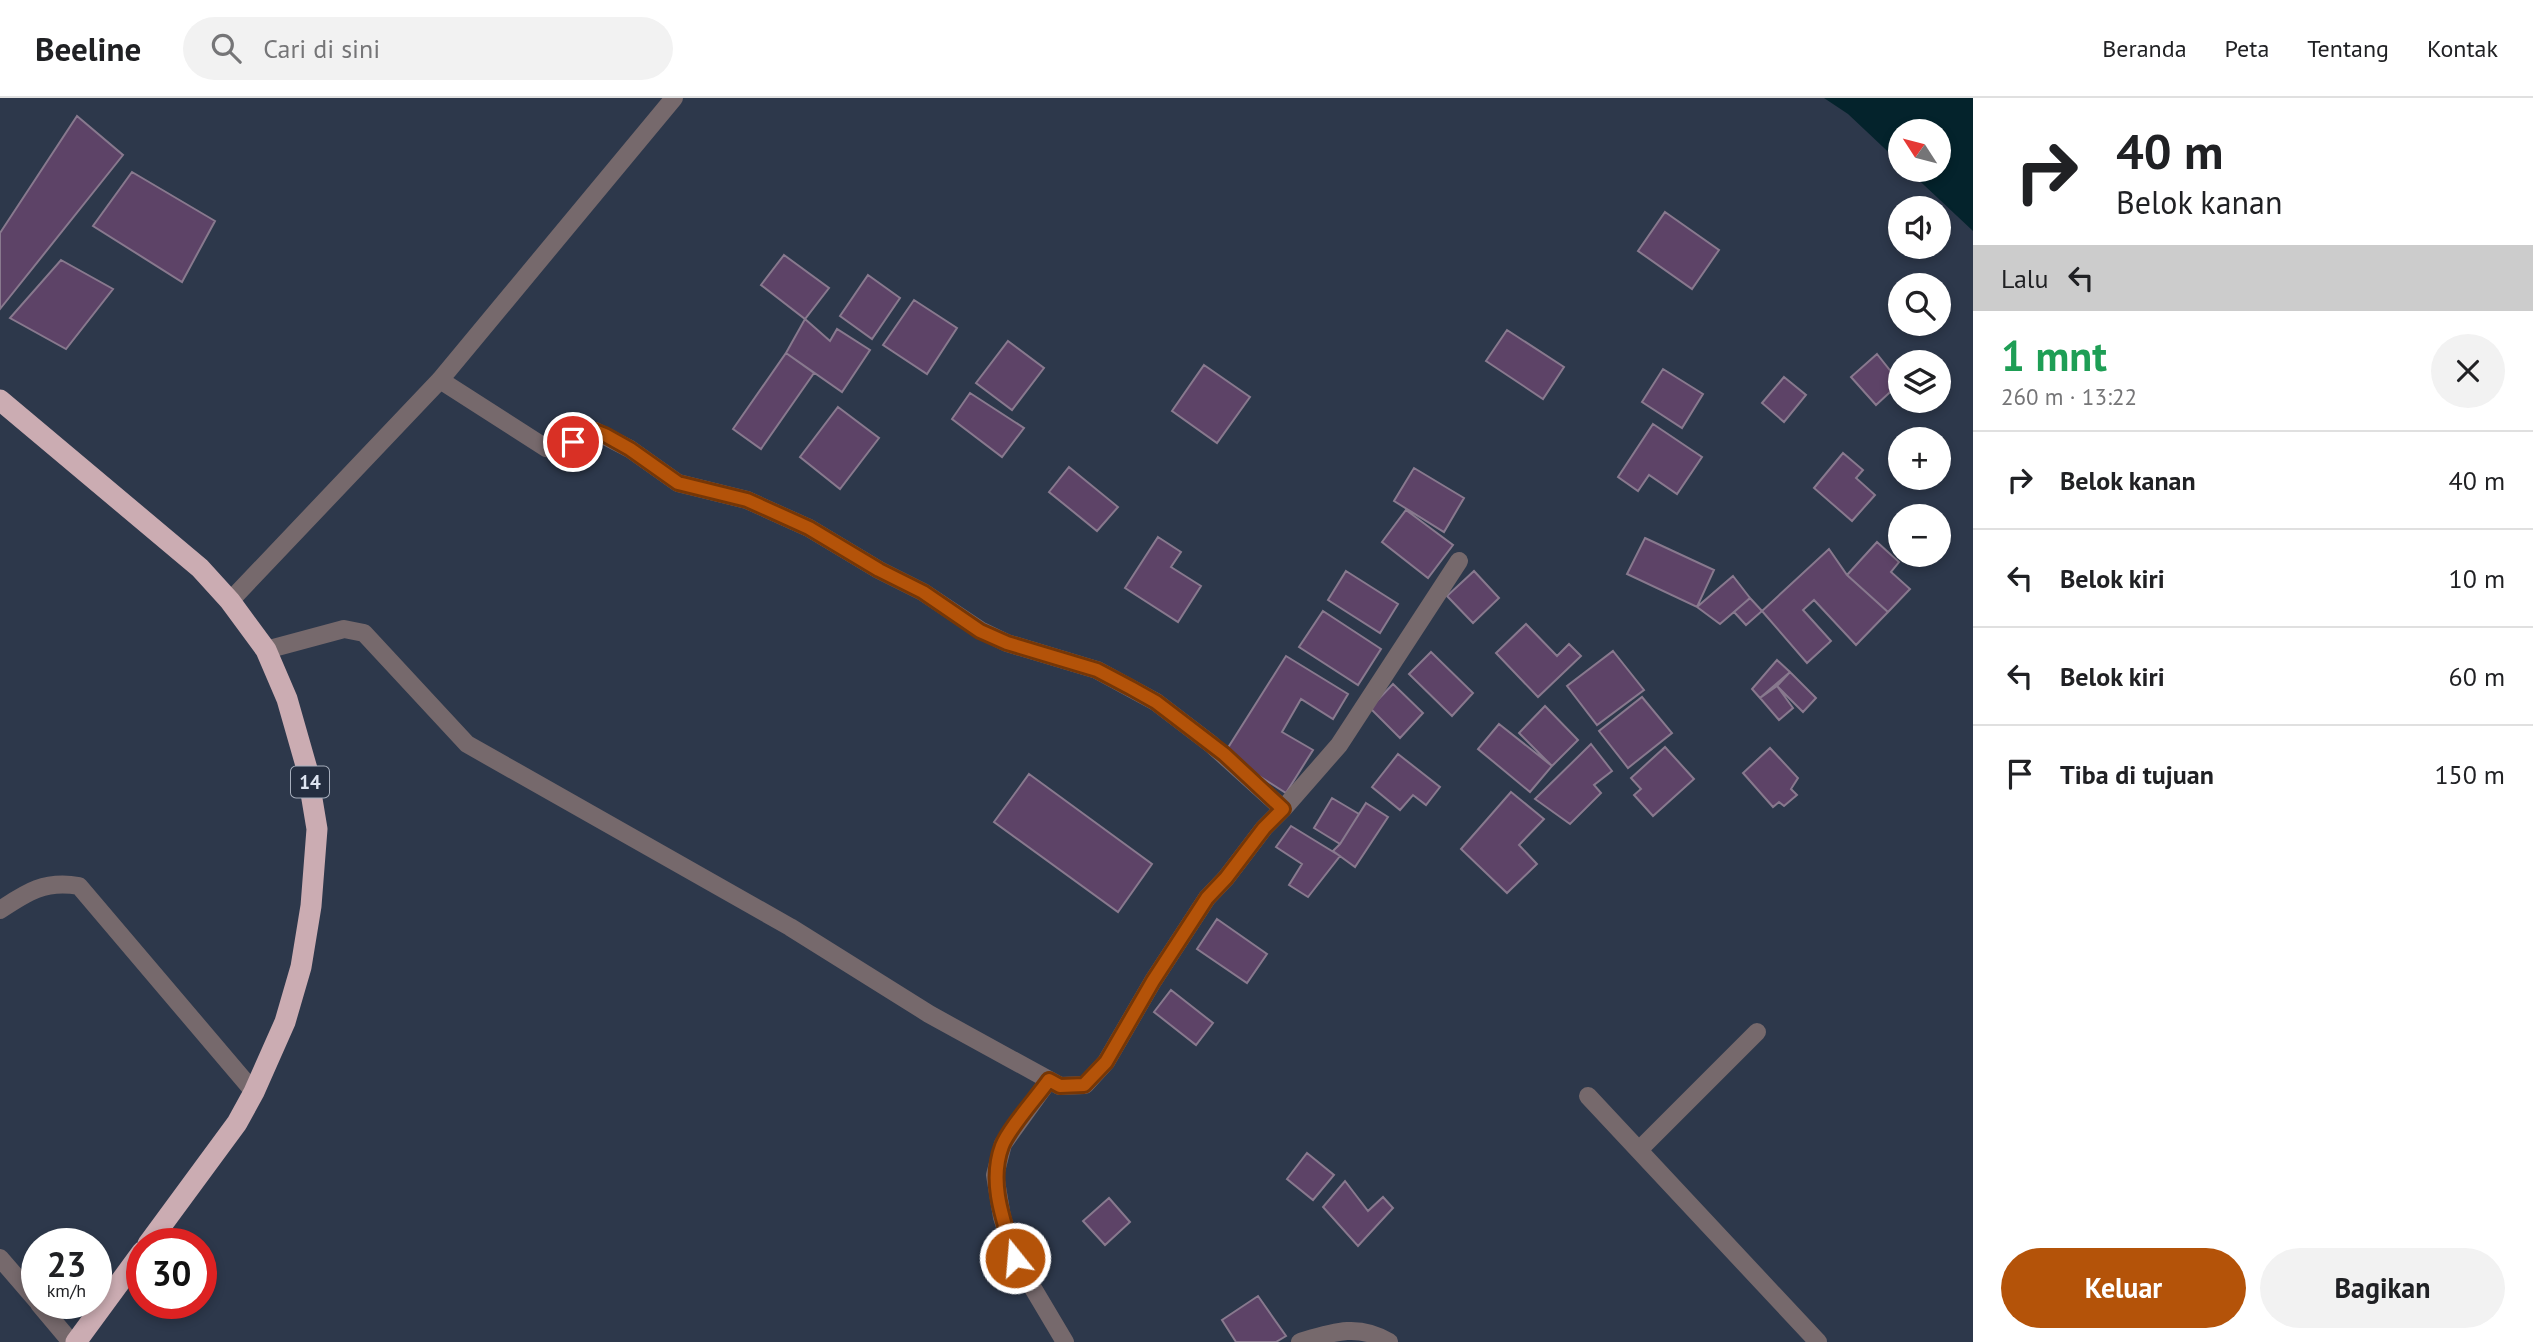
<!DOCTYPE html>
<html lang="id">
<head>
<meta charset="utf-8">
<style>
	:root { --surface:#fff; --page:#f2f2f2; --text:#202124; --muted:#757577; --line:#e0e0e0; --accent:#b45309 }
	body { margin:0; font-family:"PT Sans",sans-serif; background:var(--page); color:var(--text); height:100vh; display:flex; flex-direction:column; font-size:26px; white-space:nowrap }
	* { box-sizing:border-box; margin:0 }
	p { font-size:23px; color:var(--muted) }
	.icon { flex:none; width:38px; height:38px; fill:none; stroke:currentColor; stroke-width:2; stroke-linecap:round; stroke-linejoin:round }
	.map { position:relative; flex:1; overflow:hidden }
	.sheet { display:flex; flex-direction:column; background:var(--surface); width:560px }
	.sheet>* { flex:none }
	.hud { background:#fff; color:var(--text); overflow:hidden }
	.needle { width:46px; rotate:306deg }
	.tools { position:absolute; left:1888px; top:21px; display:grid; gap:14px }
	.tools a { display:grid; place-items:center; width:63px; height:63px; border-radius:50%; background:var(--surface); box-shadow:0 4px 10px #0003; font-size:35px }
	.speed { position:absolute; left:21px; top:1130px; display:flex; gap:14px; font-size:35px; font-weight:700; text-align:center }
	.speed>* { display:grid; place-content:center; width:91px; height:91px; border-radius:50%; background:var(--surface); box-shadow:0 4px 10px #0003; line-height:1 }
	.speed small { font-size:18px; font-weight:400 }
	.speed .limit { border:10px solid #d22; background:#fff; color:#111 }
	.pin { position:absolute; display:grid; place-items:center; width:60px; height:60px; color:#fff; margin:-30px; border:4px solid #fff; border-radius:50%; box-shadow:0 2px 7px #0007 }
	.me { position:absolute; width:77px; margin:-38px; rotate:343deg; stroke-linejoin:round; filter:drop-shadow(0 0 5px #0008) }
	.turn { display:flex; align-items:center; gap:24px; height:147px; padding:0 28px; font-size:32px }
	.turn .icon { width:91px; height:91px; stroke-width:2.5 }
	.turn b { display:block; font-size:49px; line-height:60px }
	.then { display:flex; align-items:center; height:66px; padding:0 28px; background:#0003; gap:14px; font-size:26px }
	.round { display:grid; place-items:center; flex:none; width:74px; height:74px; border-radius:37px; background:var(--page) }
	.head { display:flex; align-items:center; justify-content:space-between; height:119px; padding:0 28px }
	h1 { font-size:42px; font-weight:800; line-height:52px; color:#1e9e55 }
	.action { display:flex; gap:14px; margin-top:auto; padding:14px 28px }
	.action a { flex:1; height:80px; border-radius:42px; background:var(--accent); color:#fff; font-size:28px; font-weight:800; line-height:80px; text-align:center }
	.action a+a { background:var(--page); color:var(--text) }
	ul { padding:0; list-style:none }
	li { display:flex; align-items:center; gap:21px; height:98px; padding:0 28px; border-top:2px solid var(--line) }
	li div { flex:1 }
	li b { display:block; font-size:26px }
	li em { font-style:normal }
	header { display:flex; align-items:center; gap:42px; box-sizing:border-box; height:98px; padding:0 35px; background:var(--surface); border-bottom:2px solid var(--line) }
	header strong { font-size:33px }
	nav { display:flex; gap:38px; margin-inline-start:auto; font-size:24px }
	.search { width:490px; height:63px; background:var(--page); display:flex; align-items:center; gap:18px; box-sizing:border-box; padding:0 24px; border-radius:38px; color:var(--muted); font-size:26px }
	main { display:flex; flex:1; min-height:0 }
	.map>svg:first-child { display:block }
	.water { fill:#04232c }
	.building { fill:#5d4367; stroke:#88798e; stroke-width:2 }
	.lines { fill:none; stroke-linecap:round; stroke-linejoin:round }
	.minor { stroke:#76696c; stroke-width:18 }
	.highway { stroke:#cbacb2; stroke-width:21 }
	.route-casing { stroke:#753606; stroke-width:18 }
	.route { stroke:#b45309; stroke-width:12 }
	.labels { text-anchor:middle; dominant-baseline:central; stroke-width:5; stroke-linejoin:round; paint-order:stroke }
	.shield { fill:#242e40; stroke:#a6aebc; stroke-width:2 }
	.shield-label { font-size:19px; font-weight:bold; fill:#dee5f1 }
</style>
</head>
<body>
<header>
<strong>Beeline</strong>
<div class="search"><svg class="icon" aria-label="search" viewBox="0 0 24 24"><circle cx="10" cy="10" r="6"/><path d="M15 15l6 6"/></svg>Cari di sini</div>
<nav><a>Beranda</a><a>Peta</a><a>Tentang</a><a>Kontak</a></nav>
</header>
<main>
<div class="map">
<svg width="1973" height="1244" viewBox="0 0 1973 1244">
	<rect width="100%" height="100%" fill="#2d384b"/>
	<path class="water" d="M 1824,0 L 1973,0 L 1973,133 L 1908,72 L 1939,72 L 1939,33 L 1900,33 L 1900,65 L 1848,16 Z"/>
	<path class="building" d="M 77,18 L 123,57 L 0,211 L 0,135 Z
		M 132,74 L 215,123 L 182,184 L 93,128 Z
		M 1665,114 L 1719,152 L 1692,191 L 1638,153 Z
		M 784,157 L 829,190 L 805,221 L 761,187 Z
		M 61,162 L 113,191 L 66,251 L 10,220 Z
		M 868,177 L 900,200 L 872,241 L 840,218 Z
		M 914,202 L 957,230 L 927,276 L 883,247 Z
		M 805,221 L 830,243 L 837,231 L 870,252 L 842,294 L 786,255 Z
		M 1507,232 L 1564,269 L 1543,301 L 1486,263 Z
		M 1008,243 L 1044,270 L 1012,312 L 976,285 Z
		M 786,255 L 814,275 L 761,351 L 733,331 Z
		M 1877,256 L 1900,285 L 1876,307 L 1851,279 Z
		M 1204,267 L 1250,299 L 1217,345 L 1172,313 Z
		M 1663,271 L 1703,296 L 1682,330 L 1642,304 Z
		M 1784,279 L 1806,297 L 1784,324 L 1762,305 Z
		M 970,295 L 1024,330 L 1002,359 L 952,321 Z
		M 838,309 L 879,340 L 840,391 L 800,359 Z
		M 1653,326 L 1702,359 L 1677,396 L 1649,377 L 1638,393 L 1618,379 Z
		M 1843,355 L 1863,372 L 1856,380 L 1875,397 L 1852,423 L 1814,390 Z
		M 1069,369 L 1118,409 L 1097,433 L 1049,394 Z
		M 1414,370 L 1464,400 L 1444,434 L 1394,403 Z
		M 1406,412 L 1453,447 L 1428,480 L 1382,444 Z
		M 1158,439 L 1181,454 L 1171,469 L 1201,488 L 1178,524 L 1125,490 Z
		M 1645,440 L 1714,472 L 1697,509 L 1627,476 Z
		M 1877,444 L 1899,464 L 1891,474 L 1910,491 L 1888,514 L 1847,477 Z
		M 1829,451 L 1847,477 L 1888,514 L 1856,547 L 1814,502 L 1803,512 L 1831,543 L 1807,565 L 1762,513 Z
		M 1346,473 L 1398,506 L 1380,535 L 1328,502 Z
		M 1474,473 L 1499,500 L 1473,525 L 1447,498 Z
		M 1733,478 L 1750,500 L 1720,526 L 1697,509 Z
		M 1750,500 L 1762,513 L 1746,527 L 1734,514 Z
		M 1323,513 L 1381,551 L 1358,587 L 1299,549 Z
		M 1526,526 L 1557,558 L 1569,546 L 1581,558 L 1538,599 L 1496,555 Z
		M 1613,553 L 1644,592 L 1597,627 L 1567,588 Z
		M 1431,554 L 1473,595 L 1452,618 L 1409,576 Z
		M 1286,558 L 1348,596 L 1333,621 L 1301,601 L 1282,634 L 1313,652 L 1286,695 L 1224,656 Z
		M 1777,562 L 1790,574 L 1760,600 L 1752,591 Z
		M 1790,574 L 1816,600 L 1803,614 L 1777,588 Z
		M 1393,586 L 1423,615 L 1400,640 L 1370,610 Z
		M 1777,588 L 1793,610 L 1779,622 L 1760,600 Z
		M 1642,599 L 1672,635 L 1628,670 L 1599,633 Z
		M 1545,608 L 1578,642 L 1552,668 L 1519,635 Z
		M 1499,626 L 1552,668 L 1530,694 L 1478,651 Z
		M 1591,646 L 1612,673 L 1594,687 L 1601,695 L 1570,726 L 1535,701 Z
		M 1665,649 L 1694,681 L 1653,718 L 1634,697 L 1641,691 L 1631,680 Z
		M 1770,650 L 1798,680 L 1791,691 L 1797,697 L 1784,708 L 1779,704 L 1773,709 L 1743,675 Z
		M 1398,656 L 1440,689 L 1426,707 L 1413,697 L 1400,712 L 1372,689 Z
		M 1029,676 L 1152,766 L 1118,814 L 994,724 Z
		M 1511,694 L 1544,721 L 1519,747 L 1537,766 L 1507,795 L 1461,751 Z
		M 1332,700 L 1359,716 L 1340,746 L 1314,730 Z
		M 1366,705 L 1388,719 L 1355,769 L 1333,753 L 1340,746 Z
		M 1291,728 L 1340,758 L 1308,799 L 1289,787 L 1302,766 L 1276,749 Z
		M 1217,821 L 1267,856 L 1247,885 L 1197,851 Z
		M 1171,892 L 1213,925 L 1196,947 L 1154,914 Z
		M 1307,1055 L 1334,1077 L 1313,1102 L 1287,1081 Z
		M 1345,1083 L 1368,1113 L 1383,1099 L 1393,1110 L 1358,1148 L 1323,1109 Z
		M 1109,1100 L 1130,1124 L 1105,1147 L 1083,1123 Z
		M 1258,1198 L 1286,1238 L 1276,1244 L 1236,1244 L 1222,1222 Z"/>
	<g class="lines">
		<path class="minor" d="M 230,503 L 440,282 L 674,0
			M 266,552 L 344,531 L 364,535 L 467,646 L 790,829 L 929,916 L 1060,988 L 1085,987 L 1106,964 L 1153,883 L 1207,800 L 1226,780 L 1264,730 L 1283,711 L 1211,646 L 1156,604 L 1097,572 L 1007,545 L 980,532 L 923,494 L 879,472 L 809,430 L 747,402 L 678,385 L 630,351 L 595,333 L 585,335 L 561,352 L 546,350 L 440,282
			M 1283,711 L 1339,647 L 1459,463
			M 0,812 C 27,794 45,782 79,788 L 254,994
			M 1049,982 L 1003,1046 L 995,1077 L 1002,1119 L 1015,1160 L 1065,1244
			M 1588,998 L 1818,1244
			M 1639,1052 L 1757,934
			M 0,1160 L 37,1203
			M 39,1206 L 71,1244
			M 1300,1244 C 1333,1234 1358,1225 1389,1244"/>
		<path class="highway" d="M 0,302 L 200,470 L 230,503 L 266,552 L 287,601 L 307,671 L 317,731 L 311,808 L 301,869 L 285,924 L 254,994 L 237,1025 L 148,1146
			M 76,1244 L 142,1154"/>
	</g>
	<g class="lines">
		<defs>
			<path id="route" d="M 573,344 L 585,335 L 595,333 L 605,337 L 630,351 L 678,385 L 747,402 L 809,430 L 879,472 L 923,494 L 980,533 L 1007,545 L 1097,572 L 1131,590 L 1156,604 L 1224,656 L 1283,711 L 1264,730 L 1226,780 L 1207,800 L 1153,883 L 1106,964 L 1084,987 L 1060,988 L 1049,982 C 1037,999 1009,1030 1002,1048 C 988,1085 1004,1124 1015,1160"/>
		</defs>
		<use href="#route" class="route-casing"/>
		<use href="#route" class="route"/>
	</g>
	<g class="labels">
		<rect class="shield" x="291" y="668.5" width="38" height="31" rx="5"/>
		<g class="shield-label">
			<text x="310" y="684">14</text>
		</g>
	</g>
</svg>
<div class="tools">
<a><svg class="needle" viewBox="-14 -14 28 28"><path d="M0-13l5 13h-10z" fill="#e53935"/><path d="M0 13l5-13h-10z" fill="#757577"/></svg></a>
<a><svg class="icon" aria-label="sound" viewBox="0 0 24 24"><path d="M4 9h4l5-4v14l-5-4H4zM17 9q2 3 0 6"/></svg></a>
<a><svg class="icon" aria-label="search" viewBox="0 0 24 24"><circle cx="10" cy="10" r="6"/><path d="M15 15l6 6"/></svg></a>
<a><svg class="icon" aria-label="layers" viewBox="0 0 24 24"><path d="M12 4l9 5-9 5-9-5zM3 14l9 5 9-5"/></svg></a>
<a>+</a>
<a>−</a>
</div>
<div class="speed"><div>23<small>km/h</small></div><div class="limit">30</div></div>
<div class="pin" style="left:573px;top:344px;background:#d93025"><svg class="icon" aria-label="arrive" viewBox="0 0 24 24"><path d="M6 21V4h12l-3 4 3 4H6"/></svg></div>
<svg class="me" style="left:1015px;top:1160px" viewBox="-20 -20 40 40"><circle r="17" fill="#b45309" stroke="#fff" stroke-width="3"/><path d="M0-11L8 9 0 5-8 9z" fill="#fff"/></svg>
</div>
<section class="sheet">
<div class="hud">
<div class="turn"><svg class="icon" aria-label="right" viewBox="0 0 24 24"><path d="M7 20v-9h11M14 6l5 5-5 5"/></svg><div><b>40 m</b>Belok kanan</div></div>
<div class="then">Lalu<svg class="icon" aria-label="left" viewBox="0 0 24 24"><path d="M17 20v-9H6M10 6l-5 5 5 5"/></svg></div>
</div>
<div class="head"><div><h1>1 mnt</h1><p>260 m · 13:22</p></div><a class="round"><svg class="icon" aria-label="close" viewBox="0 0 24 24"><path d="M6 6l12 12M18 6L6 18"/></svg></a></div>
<ul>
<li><svg class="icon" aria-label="right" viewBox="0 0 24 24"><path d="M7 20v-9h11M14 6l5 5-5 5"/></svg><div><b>Belok kanan</b></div><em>40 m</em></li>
<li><svg class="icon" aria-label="left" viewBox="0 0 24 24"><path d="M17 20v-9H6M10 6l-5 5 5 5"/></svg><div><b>Belok kiri</b></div><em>10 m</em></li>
<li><svg class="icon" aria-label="left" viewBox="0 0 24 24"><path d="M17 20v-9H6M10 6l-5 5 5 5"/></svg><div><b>Belok kiri</b></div><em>60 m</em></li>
<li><svg class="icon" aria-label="arrive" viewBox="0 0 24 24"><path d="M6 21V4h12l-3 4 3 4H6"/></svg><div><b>Tiba di tujuan</b></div><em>150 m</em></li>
</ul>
<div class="action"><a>Keluar</a><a>Bagikan</a></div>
</section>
</main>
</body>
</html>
